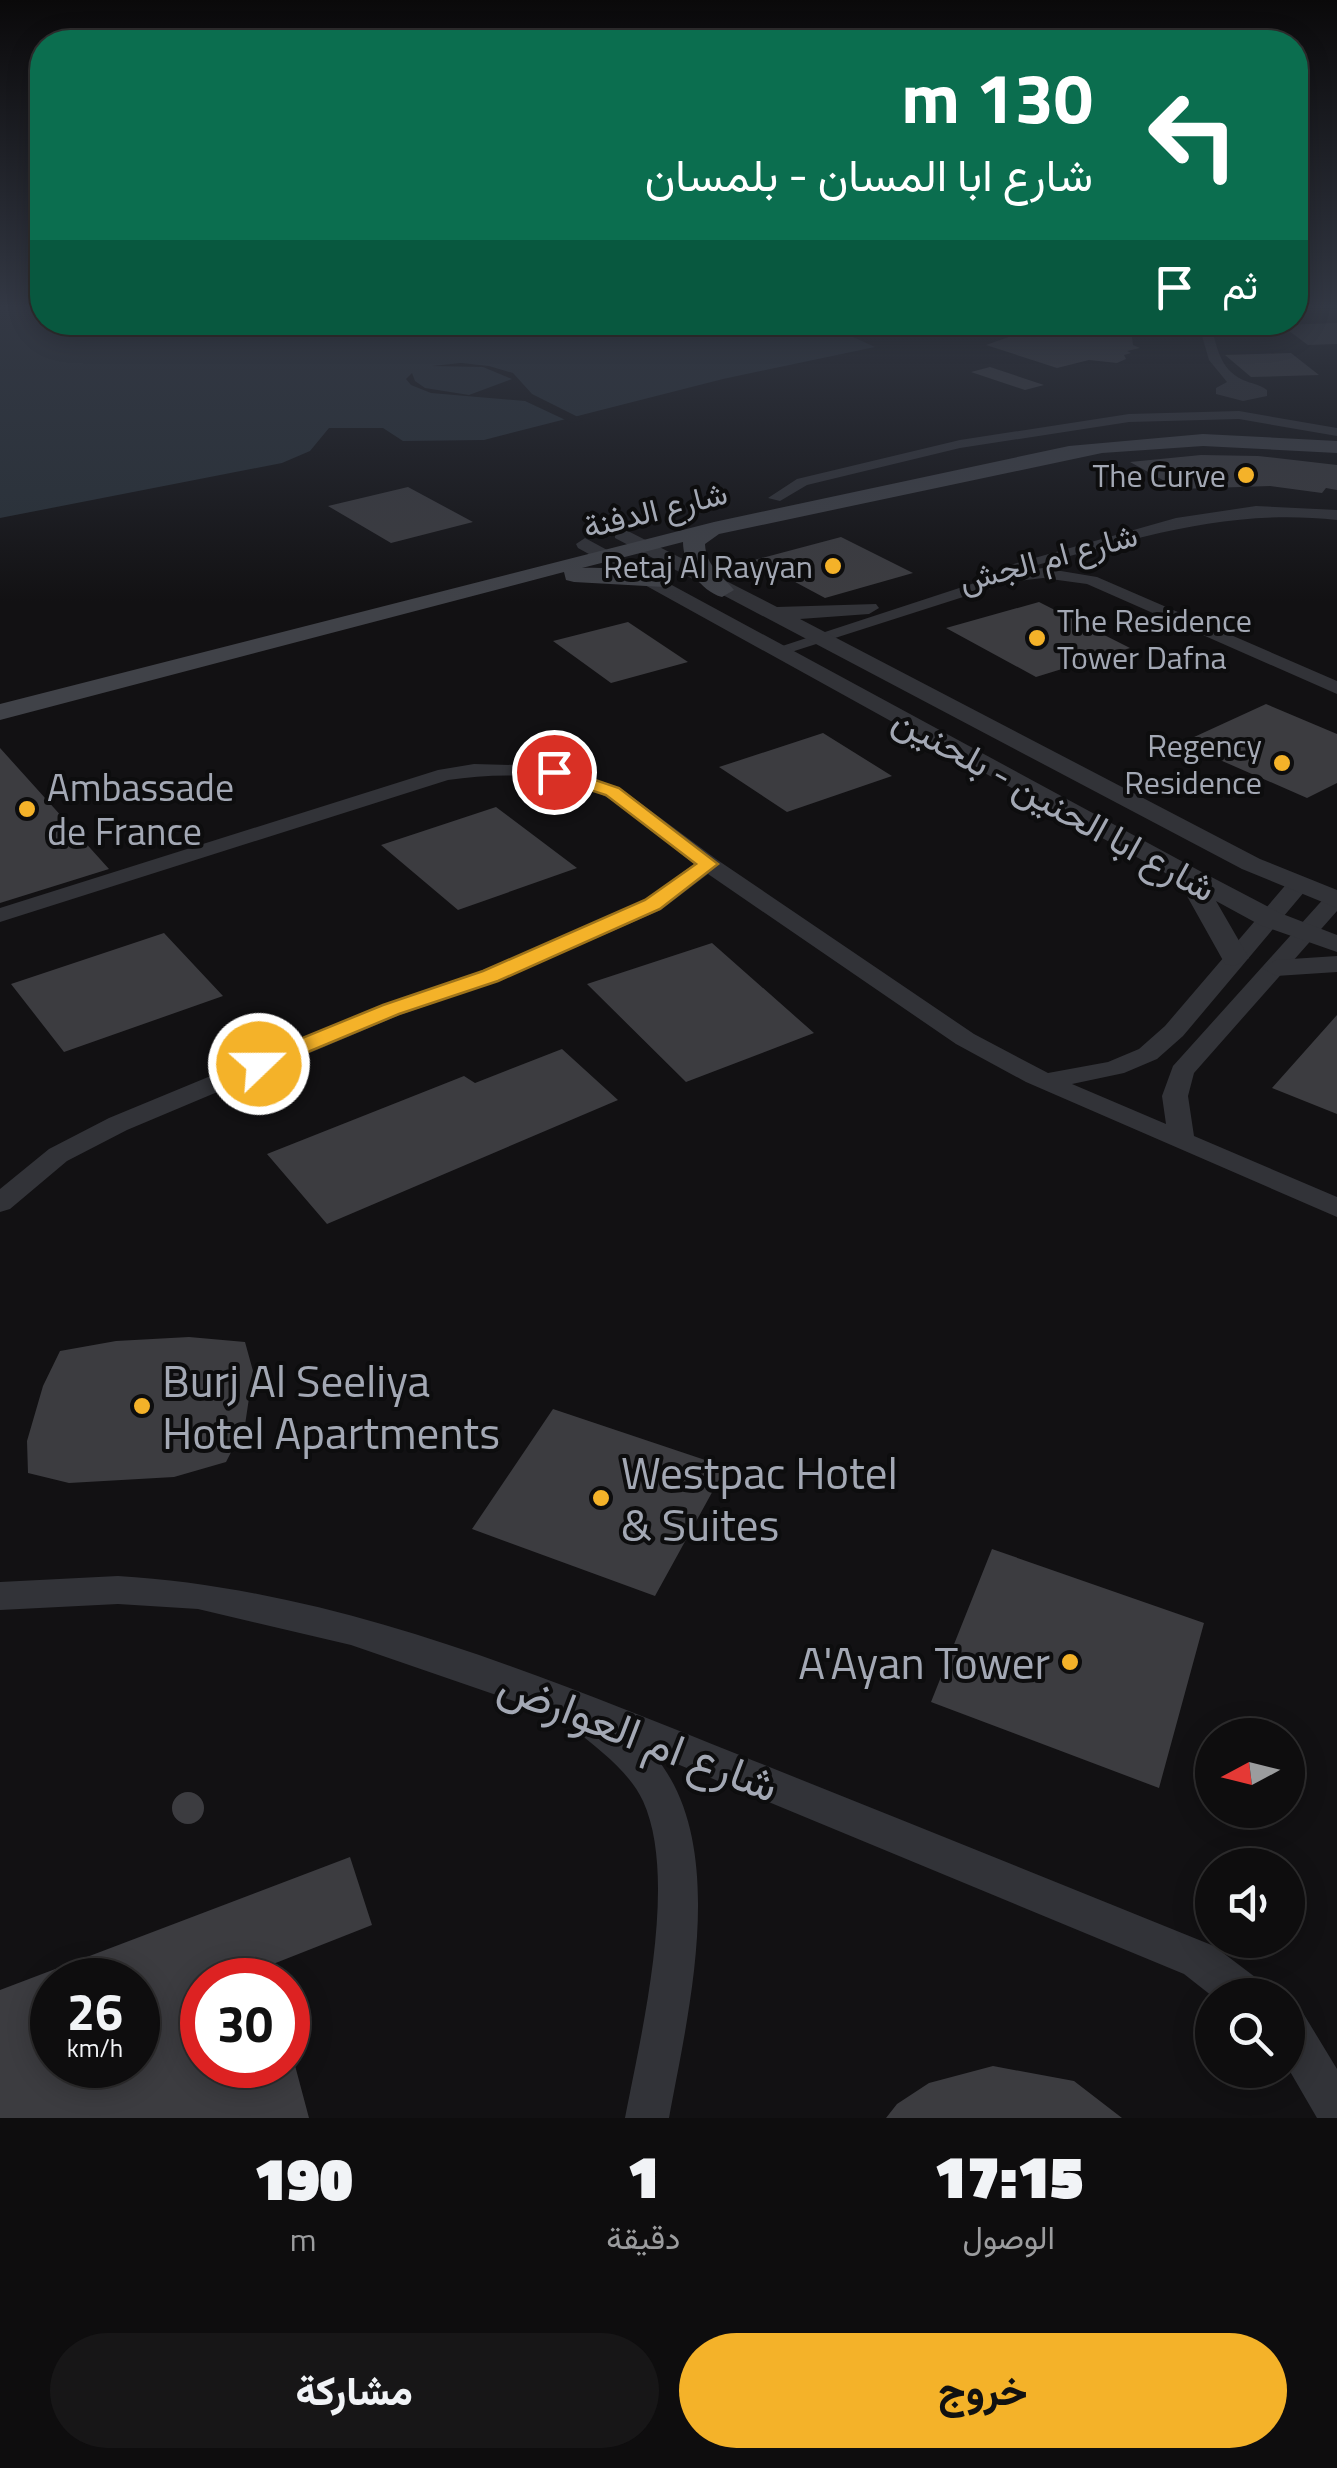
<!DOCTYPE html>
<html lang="ar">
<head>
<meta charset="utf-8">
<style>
	:root { --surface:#0e0d0e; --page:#171617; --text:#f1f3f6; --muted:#9b9c9e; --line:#2e2d2e; --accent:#f4b229 }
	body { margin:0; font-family:"Titillium Web",Vazirmatn,sans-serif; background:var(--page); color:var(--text); direction:rtl; height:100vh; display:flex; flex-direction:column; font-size:38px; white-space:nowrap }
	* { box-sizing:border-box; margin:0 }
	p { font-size:32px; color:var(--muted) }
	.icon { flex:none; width:55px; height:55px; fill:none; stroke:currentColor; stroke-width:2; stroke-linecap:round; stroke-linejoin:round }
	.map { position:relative; height:2118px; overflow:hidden; direction:ltr }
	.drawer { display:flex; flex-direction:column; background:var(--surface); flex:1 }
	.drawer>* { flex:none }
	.top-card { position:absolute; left:30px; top:30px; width:1278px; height:305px; border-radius:40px; box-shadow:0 5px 25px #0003,0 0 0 2px var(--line); direction:rtl; background:#0b6e4f; color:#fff; overflow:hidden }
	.needle { width:65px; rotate:263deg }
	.controls { position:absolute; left:1195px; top:1718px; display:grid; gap:20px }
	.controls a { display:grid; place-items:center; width:110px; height:110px; border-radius:50%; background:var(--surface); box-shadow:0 5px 25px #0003,0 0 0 2px var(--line); font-size:50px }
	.speed { position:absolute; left:30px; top:1958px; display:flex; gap:20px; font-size:50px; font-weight:700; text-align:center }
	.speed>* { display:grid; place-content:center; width:130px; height:130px; border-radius:50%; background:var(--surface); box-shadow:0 5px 25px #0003,0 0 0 2px var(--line); line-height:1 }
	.speed small { font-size:25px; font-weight:400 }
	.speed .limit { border:15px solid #d22; background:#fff; color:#111 }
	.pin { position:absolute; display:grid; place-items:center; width:85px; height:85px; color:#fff; margin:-42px; border:5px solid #fff; border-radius:50%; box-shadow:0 2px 10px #0007 }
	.me { position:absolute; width:110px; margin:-55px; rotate:68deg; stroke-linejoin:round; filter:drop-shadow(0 0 8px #0008) }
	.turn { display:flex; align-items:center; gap:35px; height:210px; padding:0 50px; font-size:45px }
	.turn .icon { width:130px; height:130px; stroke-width:2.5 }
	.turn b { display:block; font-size:70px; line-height:85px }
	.then { display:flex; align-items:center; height:95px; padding:0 50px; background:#0003; gap:20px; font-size:38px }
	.eta { display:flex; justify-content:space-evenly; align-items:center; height:170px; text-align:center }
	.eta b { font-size:60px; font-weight:800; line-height:70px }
	.button { display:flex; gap:20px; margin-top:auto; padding:20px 50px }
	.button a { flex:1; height:115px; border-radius:60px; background:var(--accent); color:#111; font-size:40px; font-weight:800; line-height:115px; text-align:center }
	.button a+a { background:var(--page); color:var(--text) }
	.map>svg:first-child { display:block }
	.water { fill:#283037 }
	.pier { fill:#121113 }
	.building { fill:#3c3c40; fill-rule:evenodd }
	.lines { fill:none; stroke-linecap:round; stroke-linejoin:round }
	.minor { fill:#323338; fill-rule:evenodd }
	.tertiary { fill:#323338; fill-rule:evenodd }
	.secondary { fill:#404248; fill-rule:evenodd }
	.route { fill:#f4b229; stroke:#9f741b; stroke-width:2.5 }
	.poi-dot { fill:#f4b229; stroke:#0d0d0e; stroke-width:4 }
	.labels { text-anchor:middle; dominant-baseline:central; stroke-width:8; stroke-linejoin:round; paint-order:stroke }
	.far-poi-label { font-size:32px; fill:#a3a8b4; stroke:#0d0d0e; text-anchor:end }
	.far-street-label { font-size:32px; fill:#a3a8b4; stroke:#0d0d0e }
	.poi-label { font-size:38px; fill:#a3a8b4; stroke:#0d0d0e; text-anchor:start }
	.street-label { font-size:38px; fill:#a3a8b4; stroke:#0d0d0e }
	.near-poi-label { font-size:45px; fill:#a3a8b4; stroke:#0d0d0e; text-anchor:start }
	.near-street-label { font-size:45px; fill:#a3a8b4; stroke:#0d0d0e }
</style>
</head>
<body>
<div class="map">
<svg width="1337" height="2118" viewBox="0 0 1337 2118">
	<rect width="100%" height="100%" fill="#121113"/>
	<path class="water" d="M 0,305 L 42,305 L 42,322 L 820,322 L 875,347 L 723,379 L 484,440 L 403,441 L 383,428 L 329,428 L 310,451 L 282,463 L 0,518 Z"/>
	<path class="pier" d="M 461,363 L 489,366 L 513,373 L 532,394 L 584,420 L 572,423 L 525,401 L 431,393 L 411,385 L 406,379 L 412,373 L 415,381 L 425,388 L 469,395 L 512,379 L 483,367 L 432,366 Z"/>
	<path class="building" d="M 1056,322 L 1137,322 L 1138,329 L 1131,330 L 1133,345 L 1140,348 L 1127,351 L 1131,353 L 1124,355 L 1126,359 L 1117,363 L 1089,360 L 1057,368 L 986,345 L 1023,332 L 1059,333 L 1069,328 L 1060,328 Z
		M 1337,323 L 1337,344 L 1308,345 L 1281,325 Z
		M 1291,353 L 1319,375 L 1251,377 L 1225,355 Z
		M 990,367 L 1044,385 L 1025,390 L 971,372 Z
		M 1201,455 L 1258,456 L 1337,465 L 1337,490 L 1326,488 L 1322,493 L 1270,486 L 1179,489 L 1130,462 Z
		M 408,487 L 473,522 L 391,543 L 328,506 Z
		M 841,537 L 913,573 L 825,598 L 754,560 Z
		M 1039,602 L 1130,648 L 1036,677 L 946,628 Z
		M 628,622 L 688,662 L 611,683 L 553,641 Z
		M 1266,704 L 1337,734 L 1337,783 L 1307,798 L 1181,743 Z
		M 823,733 L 892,776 L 787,812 L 719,767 Z
		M 0,748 L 109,869 L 0,903 Z
		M 496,807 L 577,868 L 458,910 L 381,845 Z
		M 164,933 L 223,996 L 64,1052 L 11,984 Z
		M 712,943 L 814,1033 L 686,1082 L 587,984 Z
		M 1337,1015 L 1337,1114 L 1272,1088 Z
		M 562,1049 L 618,1100 L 327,1224 L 267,1154 L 464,1076 L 475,1083 Z
		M 189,1337 L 245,1342 L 253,1371 L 245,1425 L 226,1462 L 174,1477 L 69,1483 L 28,1473 L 27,1441 L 43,1386 L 60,1351 L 116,1341 Z
		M 553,1409 L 726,1467 L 655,1596 L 472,1529 Z
		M 992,1549 L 1204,1623 L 1159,1788 L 931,1702 Z
		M172 1808a16 16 0 1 1 32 0a16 16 0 1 1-32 0Z
		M 350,1857 L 372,1925 L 268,1966 L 272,1980 L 202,1980 L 202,2065 L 288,2065 L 289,2043 L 309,2118 L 0,2118 L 0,1990 ZM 52,1980 L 138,1980 L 138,2065 L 52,2065 Z
		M 993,2066 L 1074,2081 L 1122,2118 L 886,2118 L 897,2104 L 929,2083 Z"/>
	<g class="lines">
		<path class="minor" d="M 1198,322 L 1210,322 C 1217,346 1219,369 1243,380 C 1252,384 1259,384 1267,390 L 1267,396 L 1243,401 L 1216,394 L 1216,388 L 1227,382 L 1209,360 Z
			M 1239,411 L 1337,428 L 1337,436 L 1239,419 L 1129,422 L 960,448 L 807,485 L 780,501 L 768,498 L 797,479 L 960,440 L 1129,414 Z
			M 1256,506 L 1337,510 L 1337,520 C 1224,507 1126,542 1018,570 L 1010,565 L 1176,518 Z
			M 1043,568 L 1097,577 L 1337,681 L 1337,694 L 1087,584 L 1043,578 L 1010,582 L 785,654 L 779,655 L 770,650 L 1002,574 Z
			M 474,764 L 554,766 L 620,788 L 716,859 L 974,1034 L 1048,1073 L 1108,1062 L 1139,1049 L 1165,1026 L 1289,881 L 1305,881 L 1308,886 L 1305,891 L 1183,1036 L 1157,1059 L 1124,1073 L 1072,1084 L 1166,1124 L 1162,1096 L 1173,1066 L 1327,895 L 1337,894 L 1337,911 L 1194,1073 L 1188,1096 L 1194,1136 L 1337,1197 L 1337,1217 L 1026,1082 L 956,1044 L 708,874 L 661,910 L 498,981 L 400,1015 L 127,1130 L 67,1161 L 10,1209 L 0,1212 L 0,1189 L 49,1149 L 109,1118 L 382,1005 L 482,971 L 645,900 L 694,864 C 666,842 638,816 608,798 C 563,771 498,773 448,780 L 0,922 L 0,908 L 438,770 Z
			M 118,1576 C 335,1589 542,1676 742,1756 C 899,1819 1057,1882 1214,1946 L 1259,1980 L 1265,1995 L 1212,1996 L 1184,1974 L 653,1754 C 731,1843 688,2013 669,2118 L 625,2118 C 641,2034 679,1880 643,1801 C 629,1771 598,1749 574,1729 L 569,1720 L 351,1645 L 198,1609 L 118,1604 L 0,1610 L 0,1582 Z
			M 1288,2007 L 1303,2013 L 1337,2069 L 1337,2118 L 1317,2118 L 1288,2068 Z"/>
		<path class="tertiary" d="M 622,528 L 777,607 L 876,604 L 879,608 L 869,614 L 800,619 L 1260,859 L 1337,890 L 1337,908 L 1242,869 L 615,538 L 615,530 Z
			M 585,538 L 1198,870 L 1280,913 L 1337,935 L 1337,952 L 1260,925 L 1216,901 L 1249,958 L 1235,966 L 1225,964 L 1178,880 L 578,548 L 576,544 Z
			M 1337,956 L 1337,972 L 1276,976 L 1262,968 L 1276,960 Z"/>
		<path class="secondary" d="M 1203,434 L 1337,441 L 1337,453 L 1203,446 L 1102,453 L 719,534 L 705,544 C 706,566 721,574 734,590 L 722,597 C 700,591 683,564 683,542 L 582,568 C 610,567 637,570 664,577 L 668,582 L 664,587 L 574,582 L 566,580 L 564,572 L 0,720 L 0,704 L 714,522 L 1069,446 Z"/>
	</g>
	<linearGradient id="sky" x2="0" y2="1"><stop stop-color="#0a090a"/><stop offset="0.51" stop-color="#333844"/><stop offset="1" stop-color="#333844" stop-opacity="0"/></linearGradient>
	<rect width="1337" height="602" fill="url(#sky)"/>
	<path class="route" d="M 554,766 L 619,788 L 718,864 L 660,909 L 498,981 L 399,1014 L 267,1069 L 251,1069 L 248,1064 L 251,1059 L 383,1005 L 483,971 L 645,900 L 696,864 L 606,795 L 547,776 L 545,772 Z"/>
	<g class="poi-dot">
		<circle cx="1246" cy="475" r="10"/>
		<circle cx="833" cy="566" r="10"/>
		<circle cx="1037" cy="638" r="10"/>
		<circle cx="1282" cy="763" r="10"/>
		<circle cx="27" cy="809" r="10"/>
		<circle cx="142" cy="1406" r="10"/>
		<circle cx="601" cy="1498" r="10"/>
		<circle cx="1070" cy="1662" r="10"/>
	</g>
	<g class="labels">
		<g class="far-poi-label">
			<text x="1226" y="475">The Curve</text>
			<text x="813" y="566">Retaj Al Rayyan</text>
			<text x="1057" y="620" text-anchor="start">The Residence<tspan x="1057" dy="37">Tower Dafna</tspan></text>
			<text x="1262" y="745">Regency<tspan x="1262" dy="37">Residence</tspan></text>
		</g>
		<g class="far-street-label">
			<text transform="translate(655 509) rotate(-14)">شارع الدفنة</text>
			<text transform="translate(1048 557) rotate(-15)">شارع ام الجش</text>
		</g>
		<g class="poi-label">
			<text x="47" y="787">Ambassade<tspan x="47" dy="44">de France</tspan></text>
		</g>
		<g class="street-label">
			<text transform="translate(1055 803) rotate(29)">شارع ابا الحنين - بلحنين</text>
		</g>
		<g class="near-poi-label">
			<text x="162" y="1380">Burj Al Seeliya<tspan x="162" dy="52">Hotel Apartments</tspan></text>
			<text x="621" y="1472">Westpac Hotel<tspan x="621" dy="52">&amp; Suites</tspan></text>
			<text x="1050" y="1662" text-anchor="end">A'Ayan Tower</text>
		</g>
		<g class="near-street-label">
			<text transform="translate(639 1734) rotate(21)">شارع ام العوارض</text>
		</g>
	</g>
</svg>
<div class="controls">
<a><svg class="needle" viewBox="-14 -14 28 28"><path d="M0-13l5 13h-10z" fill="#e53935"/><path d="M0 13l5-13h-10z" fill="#9b9c9e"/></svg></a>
<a><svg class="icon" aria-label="sound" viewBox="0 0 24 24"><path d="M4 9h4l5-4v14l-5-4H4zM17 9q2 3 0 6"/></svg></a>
<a><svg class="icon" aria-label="search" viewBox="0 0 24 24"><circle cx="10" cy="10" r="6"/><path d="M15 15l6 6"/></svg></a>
</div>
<div class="speed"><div>26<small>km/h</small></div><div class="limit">30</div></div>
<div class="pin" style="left:554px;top:772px;background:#d93025"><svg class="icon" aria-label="arrive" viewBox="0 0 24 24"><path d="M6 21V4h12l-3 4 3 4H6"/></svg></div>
<svg class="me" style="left:259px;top:1064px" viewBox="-20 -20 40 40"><circle r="17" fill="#f4b229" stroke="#fff" stroke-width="3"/><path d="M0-11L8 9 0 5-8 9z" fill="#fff"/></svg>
<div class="top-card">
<div class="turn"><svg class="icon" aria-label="left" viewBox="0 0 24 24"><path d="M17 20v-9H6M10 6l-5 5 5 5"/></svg><div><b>130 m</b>شارع ابا المسان - بلمسان</div></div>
<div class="then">ثم<svg class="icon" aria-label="arrive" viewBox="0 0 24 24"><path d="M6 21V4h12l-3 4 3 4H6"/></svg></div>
</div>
</div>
<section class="drawer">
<div class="eta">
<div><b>17:15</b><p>الوصول</p></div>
<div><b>1</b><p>دقيقة</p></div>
<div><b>190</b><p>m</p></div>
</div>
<div class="button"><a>خروج</a><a>مشاركة</a></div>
</section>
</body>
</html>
